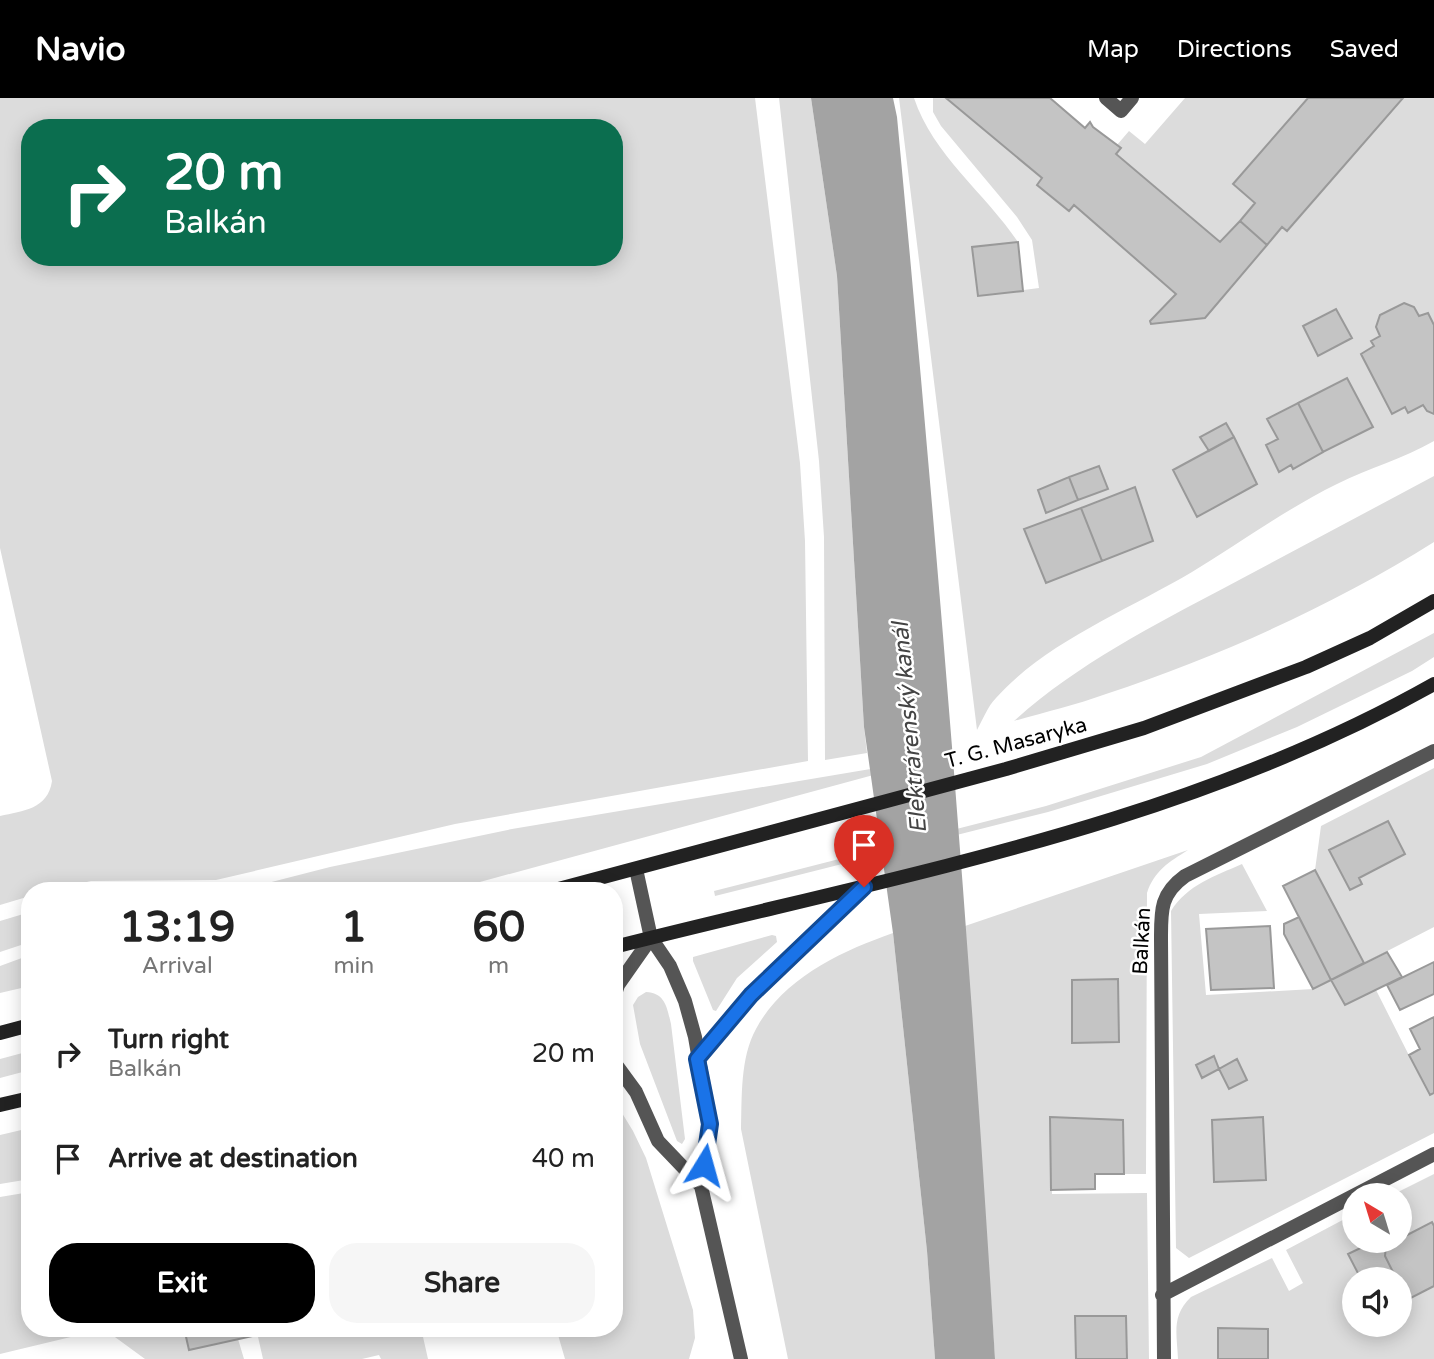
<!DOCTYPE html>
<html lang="en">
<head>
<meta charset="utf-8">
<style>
	:root { --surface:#fff; --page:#f6f6f6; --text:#222; --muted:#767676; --accent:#000 }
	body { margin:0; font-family:"Varela Round",sans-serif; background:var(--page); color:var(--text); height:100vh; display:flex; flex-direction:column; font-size:26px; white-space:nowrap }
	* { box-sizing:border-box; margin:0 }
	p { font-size:23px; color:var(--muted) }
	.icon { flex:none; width:38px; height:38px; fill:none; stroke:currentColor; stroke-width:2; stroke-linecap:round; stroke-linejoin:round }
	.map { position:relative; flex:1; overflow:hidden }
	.panel { position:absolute; left:21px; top:784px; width:602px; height:455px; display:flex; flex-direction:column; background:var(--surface); border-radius:28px; box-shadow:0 4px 18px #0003 }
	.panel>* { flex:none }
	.hud { position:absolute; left:21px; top:21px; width:602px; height:147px; border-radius:28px; box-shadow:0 4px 18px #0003; background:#0b6e4f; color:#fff; overflow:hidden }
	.needle { width:46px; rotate:322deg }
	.fabs { position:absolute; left:1342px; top:1085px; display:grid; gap:14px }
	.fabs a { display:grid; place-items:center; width:70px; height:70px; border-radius:50%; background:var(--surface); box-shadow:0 4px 18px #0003; font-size:35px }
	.pin { position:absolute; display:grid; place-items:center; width:60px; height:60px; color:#fff; margin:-72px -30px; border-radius:50% 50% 50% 0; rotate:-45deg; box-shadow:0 0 7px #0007 }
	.pin .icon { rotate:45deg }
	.me { position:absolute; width:77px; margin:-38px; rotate:8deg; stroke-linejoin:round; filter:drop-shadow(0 0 5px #0008) }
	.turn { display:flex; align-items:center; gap:24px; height:147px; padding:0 28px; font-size:32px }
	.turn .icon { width:91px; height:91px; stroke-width:2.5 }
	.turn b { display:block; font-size:49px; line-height:60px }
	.eta { display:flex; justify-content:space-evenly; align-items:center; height:119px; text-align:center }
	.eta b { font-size:42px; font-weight:700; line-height:49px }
	.button { display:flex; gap:14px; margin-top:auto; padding:14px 28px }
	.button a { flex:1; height:80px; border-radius:28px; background:var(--accent); color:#fff; font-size:28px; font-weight:700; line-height:80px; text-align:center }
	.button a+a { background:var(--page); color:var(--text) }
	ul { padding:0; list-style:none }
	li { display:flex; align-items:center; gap:21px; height:105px; padding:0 28px }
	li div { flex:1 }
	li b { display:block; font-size:26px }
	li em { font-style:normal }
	header { display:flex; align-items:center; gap:42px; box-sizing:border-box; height:98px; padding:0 35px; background:var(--accent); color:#fff }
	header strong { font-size:33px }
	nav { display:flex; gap:38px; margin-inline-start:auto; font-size:24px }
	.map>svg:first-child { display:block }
	.green { fill:#dcdcdc; fill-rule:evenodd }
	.water { fill:#a3a3a3 }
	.building { fill:#c4c4c4; stroke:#999; stroke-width:2 }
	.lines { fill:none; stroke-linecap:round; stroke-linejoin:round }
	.lane { stroke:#555; stroke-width:14 }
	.street { stroke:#555; stroke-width:14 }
	.secondary { stroke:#222; stroke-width:14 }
	.route-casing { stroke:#114b97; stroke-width:18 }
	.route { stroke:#1a73e8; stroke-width:12 }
	.labels { text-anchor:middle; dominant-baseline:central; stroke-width:5; stroke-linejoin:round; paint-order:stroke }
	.street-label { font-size:21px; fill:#000; stroke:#fff }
	.water-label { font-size:23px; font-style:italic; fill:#444; stroke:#fff }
</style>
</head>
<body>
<header>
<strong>Navio</strong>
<nav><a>Map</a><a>Directions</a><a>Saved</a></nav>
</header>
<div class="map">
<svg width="1434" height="1261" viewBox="0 0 1434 1261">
	<rect width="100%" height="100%" fill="#fff"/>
	<path class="green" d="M 0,0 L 755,0 L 800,365 L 805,443 L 808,663 L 455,726 L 216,782 L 91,783 L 48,793 L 30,793 L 30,798 L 0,807 L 0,718 C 23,713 48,711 52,683 L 0,450 ZM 30,30 L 614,30 L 614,159 L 30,159 Z
		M 779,0 L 811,0 L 837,178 L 864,629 L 867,655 L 825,662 L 824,439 L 819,363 Z
		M 899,0 L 914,0 C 933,57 985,95 1018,144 L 972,150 L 978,198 L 1039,190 L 1032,142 L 1017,119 L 941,28 L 933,14 L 933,0 L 946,0 L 1042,80 L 1037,87 L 1068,113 L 1074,107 L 1205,219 L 1282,129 L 1288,133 L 1403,0 L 1434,0 L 1434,343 C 1403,361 1369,370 1337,386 C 1286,411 1240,445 1192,474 C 1128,512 1046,544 996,600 C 988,608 983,621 977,632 Z
		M 1185,0 L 1308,0 L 1233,86 L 1255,105 L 1220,144 L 1116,56 L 1121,50 L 1117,47 L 1129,33 L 1145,46 Z
		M 1434,378 L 1434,444 C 1332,508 1220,558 1106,596 C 1076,607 1045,614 1014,623 C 1076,567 1152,528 1226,489 C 1295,452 1365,415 1434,378 Z
		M 1434,535 L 1434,559 L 1412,573 L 1297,629 L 1207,666 L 1048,714 L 715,798 L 714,793 L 1046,708 L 1201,659 Z
		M 936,660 L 447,793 L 236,793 L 330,769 L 512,731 Z
		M 1434,670 L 1434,829 L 1364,865 L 1315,772 L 1321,728 Z
		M 1188,752 C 1169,764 1154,773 1147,795 L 1146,1076 L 1124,1076 L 1123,1022 L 1050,1020 L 1052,1096 L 1147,1095 L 1149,1261 L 995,1261 L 965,828 Z
		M 1242,766 L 1267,813 L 1199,816 L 1206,897 L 1313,891 L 1331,882 L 1376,892 L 1429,997 L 1434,995 L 1434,1035 L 1189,1160 L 1176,1150 L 1171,813 C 1187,787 1215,778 1242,766 Z
		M 30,814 L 30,844 L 0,854 L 0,823 Z
		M 893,835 L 927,1153 L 935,1261 L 788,1261 L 741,1031 C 742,999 740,960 756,931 C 783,880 842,853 893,835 Z
		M 772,837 L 776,838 L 777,844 L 737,880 L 716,913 L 713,912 L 693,863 L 693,859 Z
		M 30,857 L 30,888 L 0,895 L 0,868 Z
		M 646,894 C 665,895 667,909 671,926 L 685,1041 L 682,1046 L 677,1043 L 640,946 L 633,907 L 638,899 Z
		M 30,953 L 30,972 L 0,980 L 0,961 Z
		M 614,1002 L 633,1033 L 646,1060 L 693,1212 L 695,1240 L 689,1261 L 565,1261 L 556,1230 L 614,1230 Z
		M 30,1030 L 30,1081 L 0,1086 L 0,1037 Z
		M 1434,1076 L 1434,1261 L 1178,1261 C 1177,1236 1171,1218 1191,1199 L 1272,1160 L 1289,1193 L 1303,1185 L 1286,1152 L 1354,1116 L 1354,1143 L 1400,1143 L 1400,1097 L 1392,1097 ZM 1354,1181 L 1400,1181 L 1400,1227 L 1354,1227 Z
		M 30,1094 L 30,1230 L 184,1230 L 238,1241 L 244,1261 L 145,1261 L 104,1231 L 0,1256 L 0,1099 Z
		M 256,1230 L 421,1230 L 428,1261 L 381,1261 L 379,1257 L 362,1261 L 263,1261 Z"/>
	<path class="water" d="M 811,0 L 893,0 L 897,19 C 936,432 970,846 995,1261 L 935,1261 L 927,1153 L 893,835 L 864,629 L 837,178 Z"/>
	<path class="building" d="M 946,0 L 1050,0 L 1085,30 L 1090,24 L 1093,29 L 1121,50 L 1116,56 L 1220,144 L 1240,123 L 1267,147 L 1205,220 L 1151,226 L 1150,223 L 1176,196 L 1074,107 L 1069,113 L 1037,87 L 1042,80 Z
		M 1308,0 L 1403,0 L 1287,133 L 1282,129 L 1267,147 L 1240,123 L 1255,105 L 1233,86 Z
		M 1018,144 L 1023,193 L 978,198 L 972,149 Z
		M 1404,205 L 1414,209 L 1419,218 L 1428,215 L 1434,227 L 1434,316 L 1427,313 L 1423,307 L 1408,315 L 1405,309 L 1392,316 L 1361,256 L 1374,248 L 1371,243 L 1380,238 L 1376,229 L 1380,217 Z
		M 1336,211 L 1352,240 L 1318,258 L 1303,228 Z
		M 1347,280 L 1373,329 L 1323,354 L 1298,305 Z
		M 1298,305 L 1323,354 L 1293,371 L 1291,367 L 1279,374 L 1266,347 L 1278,341 L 1267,321 Z
		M 1226,325 L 1234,339 L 1209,353 L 1200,339 Z
		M 1234,339 L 1257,386 L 1197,419 L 1173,372 Z
		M 1099,368 L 1108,391 L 1078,402 L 1069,379 Z
		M 1069,379 L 1078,402 L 1046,415 L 1038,392 Z
		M 1135,389 L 1153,443 L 1102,463 L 1081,410 Z
		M 1081,410 L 1102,463 L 1046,485 L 1024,431 Z
		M 1388,723 L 1405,756 L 1359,780 L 1362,786 L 1350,792 L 1329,752 Z
		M 1315,772 L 1364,865 L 1331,882 L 1283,788 Z
		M 1299,819 L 1331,882 L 1313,891 L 1284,836 L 1284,826 Z
		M 1270,828 L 1274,890 L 1211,892 L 1206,831 Z
		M 1387,854 L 1402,879 L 1345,907 L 1331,882 Z
		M 1434,864 L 1434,896 L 1400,912 L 1387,887 Z
		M 1118,881 L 1119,944 L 1072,945 L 1072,882 Z
		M 1434,919 L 1434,995 L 1430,997 L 1409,957 L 1420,951 L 1410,931 Z
		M 1214,958 L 1219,971 L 1202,980 L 1196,967 Z
		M 1237,961 L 1247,982 L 1229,991 L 1219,971 Z
		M 1050,1019 L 1123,1022 L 1124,1076 L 1095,1076 L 1095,1091 L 1051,1092 Z
		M 1263,1019 L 1266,1082 L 1214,1084 L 1212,1022 Z
		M 1432,1124 L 1434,1128 L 1434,1188 L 1405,1203 L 1400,1193 L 1400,1181 L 1394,1181 L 1392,1178 L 1394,1176 L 1385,1158 L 1386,1148 Z
		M 1375,1143 L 1383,1143 L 1386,1148 L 1385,1158 L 1394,1176 L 1392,1178 L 1394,1181 L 1361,1181 L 1348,1156 Z
		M 1075,1218 L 1126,1218 L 1127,1261 L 1076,1261 Z
		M 184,1230 L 256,1230 L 257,1237 L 189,1252 Z
		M 1218,1230 L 1268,1231 L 1268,1261 L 1218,1261 Z"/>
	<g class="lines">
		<path class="lane" d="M 1106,0 L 1121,13 L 1132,0"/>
		<path class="street" d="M 636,771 L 651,840 L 670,868 L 685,903 L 695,939 L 710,1025 L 701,1088 L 741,1261
			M 614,899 L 618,887 L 651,840
			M 697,961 L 751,897 L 864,789
			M 614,964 L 636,994 L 658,1043 L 701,1088
			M 1162,1197 L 1434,1056
			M 1164,1261 L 1161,841 C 1161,813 1160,796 1185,778 L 1434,653"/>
		<path class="secondary" d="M 551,793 L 1006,671 L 1144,630 L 1306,569 L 1370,540 L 1434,503
			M 614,849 C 892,778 1181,729 1434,586
			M 0,935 L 30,927
			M 0,1007 L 30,1000"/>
	</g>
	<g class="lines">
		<defs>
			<path id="route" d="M 704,1067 L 710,1026 L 697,961 L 751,897 L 864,789"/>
		</defs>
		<use href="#route" class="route-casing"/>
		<use href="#route" class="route"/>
	</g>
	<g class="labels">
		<g class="street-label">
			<text transform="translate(1016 645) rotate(-15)">T. G. Masaryka</text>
			<text transform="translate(1142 843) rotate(-87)">Balkán</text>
		</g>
		<g class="water-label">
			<text transform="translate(910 630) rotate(-95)">Elektrárenský kanál</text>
		</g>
	</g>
</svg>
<div class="fabs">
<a><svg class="needle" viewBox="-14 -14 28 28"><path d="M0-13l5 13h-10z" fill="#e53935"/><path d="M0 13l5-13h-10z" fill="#767676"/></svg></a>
<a><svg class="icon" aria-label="sound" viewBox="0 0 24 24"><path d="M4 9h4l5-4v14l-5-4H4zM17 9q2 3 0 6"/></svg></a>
</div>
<div class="pin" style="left:864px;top:789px;background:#d93025"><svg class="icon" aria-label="arrive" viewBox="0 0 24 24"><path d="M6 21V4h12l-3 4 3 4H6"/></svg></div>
<svg class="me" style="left:704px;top:1067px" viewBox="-20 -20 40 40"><path d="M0-17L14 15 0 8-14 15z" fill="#1a73e8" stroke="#fff" stroke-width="4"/></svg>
<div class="hud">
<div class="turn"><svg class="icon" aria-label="right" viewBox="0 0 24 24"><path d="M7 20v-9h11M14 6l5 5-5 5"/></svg><div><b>20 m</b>Balkán</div></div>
</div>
<section class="panel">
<div class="eta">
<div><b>13:19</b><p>Arrival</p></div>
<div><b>1</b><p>min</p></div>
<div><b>60</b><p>m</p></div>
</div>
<ul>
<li><svg class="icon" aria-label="right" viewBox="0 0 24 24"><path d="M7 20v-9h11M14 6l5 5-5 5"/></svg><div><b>Turn right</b><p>Balkán</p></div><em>20 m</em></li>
<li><svg class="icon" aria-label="arrive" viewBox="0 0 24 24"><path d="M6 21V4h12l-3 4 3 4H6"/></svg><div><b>Arrive at destination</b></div><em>40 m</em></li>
</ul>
<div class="button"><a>Exit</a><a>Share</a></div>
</section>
</div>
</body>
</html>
